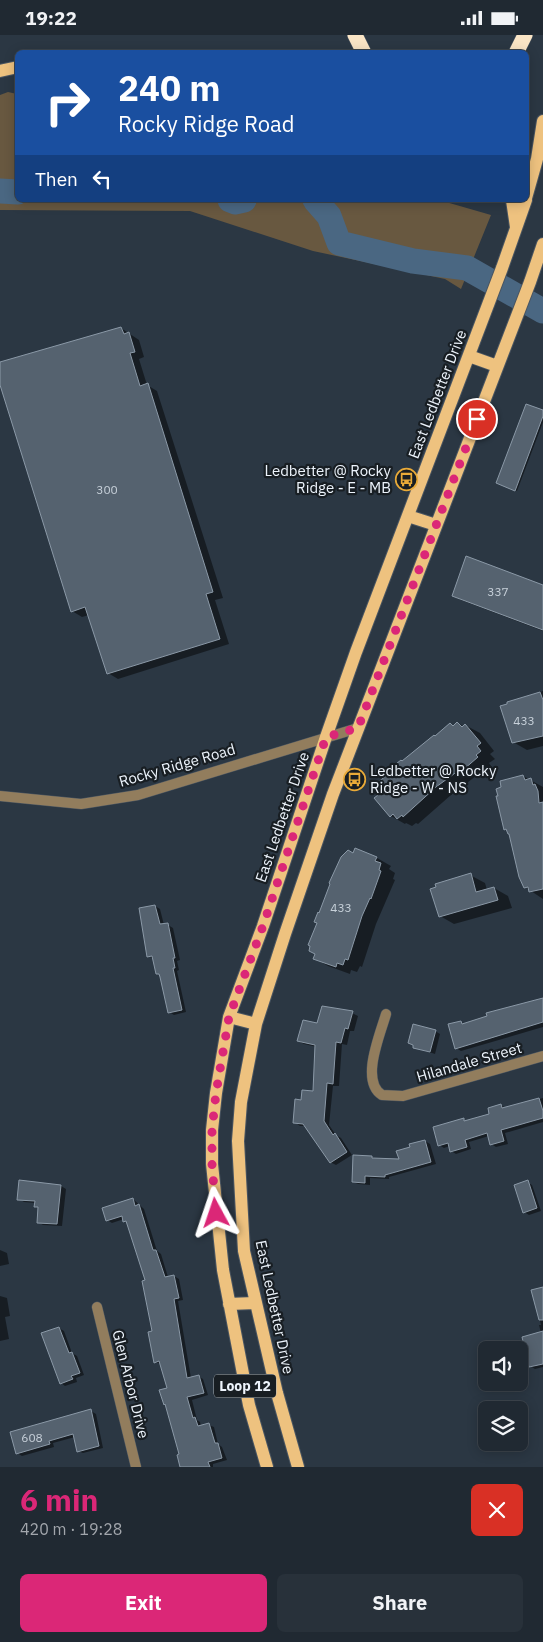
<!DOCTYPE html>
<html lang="en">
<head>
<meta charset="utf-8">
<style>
	:root { --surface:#202932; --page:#28313a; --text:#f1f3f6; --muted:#a2a6ac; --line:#3d454d; --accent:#db2777 }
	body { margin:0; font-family:"IBM Plex Sans",sans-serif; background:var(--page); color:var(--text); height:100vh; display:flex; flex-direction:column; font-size:19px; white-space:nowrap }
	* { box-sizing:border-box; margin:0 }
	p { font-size:16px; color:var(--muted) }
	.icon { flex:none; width:28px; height:28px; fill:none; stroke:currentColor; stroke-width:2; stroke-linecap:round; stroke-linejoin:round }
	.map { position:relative; height:1432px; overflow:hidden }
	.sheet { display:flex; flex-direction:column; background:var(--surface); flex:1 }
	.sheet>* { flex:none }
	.banner { position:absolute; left:15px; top:15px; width:514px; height:152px; border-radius:8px; box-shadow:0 2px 12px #0003,0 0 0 1px var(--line); background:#1a4fa0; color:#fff; overflow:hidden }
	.controls { position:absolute; left:478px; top:1306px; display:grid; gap:10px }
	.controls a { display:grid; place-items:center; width:50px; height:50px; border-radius:8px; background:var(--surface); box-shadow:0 2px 12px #0003,0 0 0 1px var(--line); font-size:25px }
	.pin { position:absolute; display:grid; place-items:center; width:42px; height:42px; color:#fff; margin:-21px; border:2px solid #fff; border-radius:50%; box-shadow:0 1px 5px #0007 }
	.me { position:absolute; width:55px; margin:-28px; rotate:355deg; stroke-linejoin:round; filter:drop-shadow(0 0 4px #0008) }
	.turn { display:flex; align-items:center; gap:18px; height:105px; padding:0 20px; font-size:22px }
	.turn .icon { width:65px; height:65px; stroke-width:2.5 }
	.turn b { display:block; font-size:35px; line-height:42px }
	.then { display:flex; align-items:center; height:48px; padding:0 20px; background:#0003; gap:10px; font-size:19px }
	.round { display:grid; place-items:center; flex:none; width:52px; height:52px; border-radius:8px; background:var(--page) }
	.headline { display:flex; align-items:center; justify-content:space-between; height:85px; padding:0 20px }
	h1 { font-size:30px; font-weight:800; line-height:38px; color:var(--accent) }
	.button { display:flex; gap:10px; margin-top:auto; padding:10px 20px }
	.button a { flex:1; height:58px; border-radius:8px; background:var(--accent); color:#fff; font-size:20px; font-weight:800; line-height:58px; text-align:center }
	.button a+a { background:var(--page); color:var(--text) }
	.status { display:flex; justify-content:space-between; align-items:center; height:35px; padding:0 25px; background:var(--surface); direction:ltr }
	.status svg { height:14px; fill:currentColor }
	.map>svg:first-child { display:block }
	.green { fill:#685840 }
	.shadow { fill:#0007 }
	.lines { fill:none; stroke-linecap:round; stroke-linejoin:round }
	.river { stroke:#4a6782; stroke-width:25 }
	.building { fill:#55626f; stroke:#8b99a7 }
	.minor-casing { stroke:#4a5561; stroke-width:11 }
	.primary-casing { stroke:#4a5561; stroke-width:14 }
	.motorway-casing { stroke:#4a5561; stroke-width:16 }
	.minor { stroke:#927d5d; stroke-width:10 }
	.primary { stroke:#eec27f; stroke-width:12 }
	.motorway { stroke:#f9e4c5; stroke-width:15 }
	.route { stroke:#db2777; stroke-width:9; stroke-dasharray:0 16.2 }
	.labels { text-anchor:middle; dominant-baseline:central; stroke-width:4.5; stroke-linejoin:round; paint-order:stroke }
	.number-label { font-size:12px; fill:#c7d0d9 }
	.shield { fill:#181e23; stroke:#adb4bb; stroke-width:1 }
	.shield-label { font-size:14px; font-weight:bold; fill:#edf4fc }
	.street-label { font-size:15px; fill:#edf4fc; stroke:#181e23 }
	.poi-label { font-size:15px; fill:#edf4fc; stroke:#181e23; text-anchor:end }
</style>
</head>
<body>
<div class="status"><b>19:22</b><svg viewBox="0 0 49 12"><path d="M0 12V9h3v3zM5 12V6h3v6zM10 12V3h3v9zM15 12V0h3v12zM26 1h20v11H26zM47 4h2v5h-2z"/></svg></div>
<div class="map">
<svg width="543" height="1432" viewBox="0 0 543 1432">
	<rect width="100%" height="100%" fill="#2b3743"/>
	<path class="green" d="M 8,57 L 17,59 L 18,165 L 439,165 L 491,180 L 461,254 L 445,244 L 313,216 L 190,176 L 0,175 L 0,60 Z"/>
	<path class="shadow" d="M 121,293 L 139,305 L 144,322 L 139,324 L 147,350 L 157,356 L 223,563 L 215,565 L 229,609 L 118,644 L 108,638 L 89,580 L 82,582 L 72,576 L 0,346 L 0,328 Z
		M 543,377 L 543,387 L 517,456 L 499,449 Z
		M 543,551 L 543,596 L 461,565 L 453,561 Z
		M 543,656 L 543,711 L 527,715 L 513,707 L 508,668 Z
		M 458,688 L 464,692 L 465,690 L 480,698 L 494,716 L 490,719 L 495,724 L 489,728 L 491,731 L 478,742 L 476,741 L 451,760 L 418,789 L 416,788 L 412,791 L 406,788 L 405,789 L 391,781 L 379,760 L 402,727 L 450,689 L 454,691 Z
		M 523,741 L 543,752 L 543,864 L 525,852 L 510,799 L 506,794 Z
		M 356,815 L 377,823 L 391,831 L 389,834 L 395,838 L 393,844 L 395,845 L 376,889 L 362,932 L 360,931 L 357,937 L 351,935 L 350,939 L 328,931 L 314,923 Z
		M 470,840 L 485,848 L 487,855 L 494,853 L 508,861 L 512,873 L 454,889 L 440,881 Z
		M 155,871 L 160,874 L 164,890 L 168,890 L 173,893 L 180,925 L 177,926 L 179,935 L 177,936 L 186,977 L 174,980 L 169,977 L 161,940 L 158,938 L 154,924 L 148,921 Z
		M 543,964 L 543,992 L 461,1016 L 456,1013 L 461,987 L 465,989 Z
		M 352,978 L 358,981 L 354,996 L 350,996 L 347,1010 L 342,1009 L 339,1051 L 333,1051 L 329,1090 L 336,1100 L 341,1103 L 352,1120 L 336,1130 L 330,1127 L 306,1091 L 300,1091 L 295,1087 L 302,1066 L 314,1058 L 317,1012 L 304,1009 L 298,1006 L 318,990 Z
		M 435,996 L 440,999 L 435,1019 L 414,1012 Z
		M 543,1063 L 543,1087 L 505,1098 L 508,1109 L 496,1112 L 491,1109 L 489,1101 L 469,1107 L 471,1114 L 456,1119 L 451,1116 L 450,1111 L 444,1113 L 439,1110 L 463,1085 L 466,1086 L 491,1080 L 501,1070 L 506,1073 Z
		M 425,1106 L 430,1109 L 436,1129 L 389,1142 L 389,1144 L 370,1143 L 370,1150 L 358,1149 L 353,1147 L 372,1122 L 376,1124 L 400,1125 L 411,1113 Z
		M 527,1147 L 532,1150 L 541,1176 L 529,1180 L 524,1177 Z
		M 61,1151 L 66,1154 L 62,1191 L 43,1190 L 38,1187 L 39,1173 L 36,1171 L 36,1168 L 24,1167 L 19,1164 Z
		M 133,1164 L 144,1174 L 157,1216 L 161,1219 L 168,1242 L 174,1241 L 179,1244 L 183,1265 L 178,1266 L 191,1343 L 198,1341 L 203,1344 L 208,1360 L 192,1365 L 197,1385 L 200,1387 L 201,1392 L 209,1390 L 214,1392 L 218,1409 L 222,1412 L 227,1425 L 213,1429 L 213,1432 L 182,1432 L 180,1420 L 167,1370 L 168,1354 L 161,1329 L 155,1327 L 147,1246 L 128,1188 L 124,1184 L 112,1188 L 107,1185 Z
		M 0,1215 L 7,1218 L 9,1229 L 0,1231 Z
		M 543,1253 L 543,1332 L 535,1334 L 530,1331 L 541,1298 L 539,1290 L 541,1290 L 533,1255 Z
		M 0,1261 L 7,1263 L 10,1281 L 5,1282 L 9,1304 L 0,1306 Z
		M 59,1293 L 64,1296 L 72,1318 L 77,1321 L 84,1340 L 76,1343 L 77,1347 L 65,1351 L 61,1348 Z
		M 91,1376 L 96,1379 L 103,1413 L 83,1418 L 78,1416 L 75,1402 L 53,1408 L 54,1412 L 22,1421 L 17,1418 Z"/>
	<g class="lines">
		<path class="river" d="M 0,156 L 18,157
			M 230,165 L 235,167 L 244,165
			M 315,165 L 329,181 L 339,208 L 413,226 L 467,233 L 543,276"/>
	</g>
	<path class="building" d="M 121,292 L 124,299 L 129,297 L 135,317 L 130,318 L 140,351 L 148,348 L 213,557 L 206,559 L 220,604 L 107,639 L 85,572 L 71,577 L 0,350 L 0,327 Z
		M 526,369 L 543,375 L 543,381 L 515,456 L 496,448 Z
		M 466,521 L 543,550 L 543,595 L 452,561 Z
		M 540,657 L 543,665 L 543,701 L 512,708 L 500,671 L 507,669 L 507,667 Z
		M 457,687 L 462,692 L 465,689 L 481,708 L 477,711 L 481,716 L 476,720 L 478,722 L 463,735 L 462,733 L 436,752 L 403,782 L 402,780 L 397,784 L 393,779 L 390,782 L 374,763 L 378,760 L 373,755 L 378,751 L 376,749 L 394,734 L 392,732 L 401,725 L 402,726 L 434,700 L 435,701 L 450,688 L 453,691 Z
		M 523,740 L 525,745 L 531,743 L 533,750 L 535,749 L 538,756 L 539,768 L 543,767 L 543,854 L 529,857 L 528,852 L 524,853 L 519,842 L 509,799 L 508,799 L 506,794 L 504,795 L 496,761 L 498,761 L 496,754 L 501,752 L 500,746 Z
		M 355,813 L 377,822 L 375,826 L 381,828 L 379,835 L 381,836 L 371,864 L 370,863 L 362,881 L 348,925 L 345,924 L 343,930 L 337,928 L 336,932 L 313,924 L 315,919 L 309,916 L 310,911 L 308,910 L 317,888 L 314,887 L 318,877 L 319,878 L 330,849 L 329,848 L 341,822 L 348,815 L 353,818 Z
		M 471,838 L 476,857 L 494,852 L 498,865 L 439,882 L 430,854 L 436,852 L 435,849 Z
		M 155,870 L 160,889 L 168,888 L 175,923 L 173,923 L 175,933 L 173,933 L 182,975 L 168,978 L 160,942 L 159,939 L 156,939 L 152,921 L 147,922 L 139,873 Z
		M 543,963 L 543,987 L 455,1014 L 448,989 L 461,986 L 462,989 L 487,981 L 486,978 Z
		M 322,971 L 353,976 L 348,994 L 345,993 L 341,1008 L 336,1007 L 333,1049 L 327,1048 L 324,1086 L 333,1100 L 335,1098 L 347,1117 L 330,1128 L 303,1089 L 293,1088 L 295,1064 L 301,1065 L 302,1055 L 313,1056 L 315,1010 L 297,1006 L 303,985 L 317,988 Z
		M 413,989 L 436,995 L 430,1017 L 413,1013 L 413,1010 L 408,1008 Z
		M 539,1063 L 543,1076 L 543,1083 L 501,1095 L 504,1106 L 490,1110 L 487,1098 L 465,1105 L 467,1112 L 450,1117 L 448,1108 L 438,1111 L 433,1092 L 464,1083 L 464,1086 L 489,1079 L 488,1073 L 501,1069 L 502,1073 Z
		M 425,1105 L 431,1127 L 385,1140 L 385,1142 L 365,1141 L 365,1148 L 352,1147 L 353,1120 L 372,1121 L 372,1123 L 399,1124 L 396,1116 L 410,1112 L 409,1109 Z
		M 19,1145 L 61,1150 L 57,1189 L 37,1188 L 38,1172 L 34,1172 L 35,1166 L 17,1165 Z
		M 528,1145 L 537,1173 L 523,1178 L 514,1150 Z
		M 133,1163 L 135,1171 L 139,1169 L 153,1215 L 156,1215 L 165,1242 L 174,1240 L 179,1263 L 174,1264 L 187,1343 L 199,1340 L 204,1358 L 187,1362 L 193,1383 L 195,1382 L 198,1391 L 209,1388 L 215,1408 L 218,1408 L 222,1423 L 208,1427 L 210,1432 L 180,1432 L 177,1420 L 179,1419 L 165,1369 L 164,1370 L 159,1355 L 167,1353 L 159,1326 L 154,1328 L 148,1297 L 152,1296 L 142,1246 L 145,1245 L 126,1186 L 123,1187 L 122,1181 L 106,1186 L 102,1173 Z
		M 543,1252 L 543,1285 L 539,1285 L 531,1255 Z
		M 59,1292 L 69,1318 L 72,1317 L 80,1338 L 71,1341 L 73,1344 L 60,1349 L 41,1298 Z
		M 543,1296 L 543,1329 L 529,1332 L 522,1302 Z
		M 91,1374 L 99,1411 L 77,1417 L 73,1399 L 49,1406 L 50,1409 L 16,1419 L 10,1397 Z"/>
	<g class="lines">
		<defs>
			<path id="minor" d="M 0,761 L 81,769 L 138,760 L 358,693
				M 386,979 C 380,1000 360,1046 382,1060 L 403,1061 L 543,1021
				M 97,1272 L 136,1432"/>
			<path id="primary" d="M 0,36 L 18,32
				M 526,163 L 537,124 L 543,86
				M 512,165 L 516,192
				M 469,321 L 497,331
				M 408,481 L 436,490
				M 229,982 L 256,989
				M 229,1269 L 255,1268
				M 267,1432 L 249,1370 L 223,1235 L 212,1129 L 212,1095 L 216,1058 L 229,982 L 263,891 L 326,702 L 356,617 L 502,233 L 526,165
				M 298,1432 L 277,1358 L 244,1216 L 238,1106 L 241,1067 L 256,989 L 285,899 L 333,759 L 530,247 L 543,209"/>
			<path id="motorway" d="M 355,0 L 364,18
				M 516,18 L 525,0"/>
		</defs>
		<use href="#minor" class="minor-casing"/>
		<use href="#primary" class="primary-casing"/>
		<use href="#motorway" class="motorway-casing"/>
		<use href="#minor" class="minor"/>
		<use href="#primary" class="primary"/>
		<use href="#motorway" class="motorway"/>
	</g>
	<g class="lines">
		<path class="route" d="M 216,1178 L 212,1129 L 212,1095 L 216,1058 L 229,982 L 263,891 L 326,702 L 358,693 L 477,384"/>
	</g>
	<defs>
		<symbol id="bus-ring" viewBox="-11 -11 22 22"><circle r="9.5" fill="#181e23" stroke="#e9aa38" stroke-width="1.5"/><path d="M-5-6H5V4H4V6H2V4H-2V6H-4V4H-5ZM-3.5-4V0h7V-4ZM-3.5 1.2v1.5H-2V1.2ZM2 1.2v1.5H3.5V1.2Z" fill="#e9aa38"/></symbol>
	</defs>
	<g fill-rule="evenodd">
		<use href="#bus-ring" x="394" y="432" width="25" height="25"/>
		<use href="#bus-ring" x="342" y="732" width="25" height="25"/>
	</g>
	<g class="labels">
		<g class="number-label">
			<text x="107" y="454">300</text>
			<text x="498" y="556">337</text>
			<text x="524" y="685">433</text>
			<text x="341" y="872">433</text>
			<text x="32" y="1402">608</text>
		</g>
		<rect class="shield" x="214" y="1339.5" width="62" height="23" rx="4"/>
		<g class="shield-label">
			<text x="245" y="1351">Loop 12</text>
		</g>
		<g class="street-label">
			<text transform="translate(437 359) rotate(-69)">East Ledbetter Drive</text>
			<text transform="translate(177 730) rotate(-16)">Rocky Ridge Road</text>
			<text transform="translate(282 782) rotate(-71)">East Ledbetter Drive</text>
			<text transform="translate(469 1027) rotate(-16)">Hilandale Street</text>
			<text transform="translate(275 1272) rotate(78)">East Ledbetter Drive</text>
			<text transform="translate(131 1349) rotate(76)">Glen Arbor Drive</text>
		</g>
		<g class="poi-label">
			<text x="391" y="435">Ledbetter @ Rocky<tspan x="391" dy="17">Ridge - E - MB</tspan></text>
			<text x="370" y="735" text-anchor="start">Ledbetter @ Rocky<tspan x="370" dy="17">Ridge - W - NS</tspan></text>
		</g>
	</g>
</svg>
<div class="controls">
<a><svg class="icon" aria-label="sound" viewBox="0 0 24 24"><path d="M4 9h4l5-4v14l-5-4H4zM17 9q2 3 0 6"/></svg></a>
<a><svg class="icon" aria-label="layers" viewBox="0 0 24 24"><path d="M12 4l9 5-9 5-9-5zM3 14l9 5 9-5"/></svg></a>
</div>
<div class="pin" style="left:477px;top:384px;background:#d93025"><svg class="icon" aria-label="arrive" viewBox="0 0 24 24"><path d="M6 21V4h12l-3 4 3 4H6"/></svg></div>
<svg class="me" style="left:216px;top:1178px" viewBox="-20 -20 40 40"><path d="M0-17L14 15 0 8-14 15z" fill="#db2777" stroke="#fff" stroke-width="4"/></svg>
<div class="banner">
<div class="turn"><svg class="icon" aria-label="right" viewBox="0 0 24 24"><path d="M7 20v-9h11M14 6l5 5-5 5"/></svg><div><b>240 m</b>Rocky Ridge Road</div></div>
<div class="then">Then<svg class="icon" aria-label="left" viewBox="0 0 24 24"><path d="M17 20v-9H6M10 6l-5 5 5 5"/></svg></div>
</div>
</div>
<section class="sheet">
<div class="headline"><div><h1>6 min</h1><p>420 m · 19:28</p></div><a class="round" style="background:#d93025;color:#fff"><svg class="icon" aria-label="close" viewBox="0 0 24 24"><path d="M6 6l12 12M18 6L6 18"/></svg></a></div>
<div class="button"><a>Exit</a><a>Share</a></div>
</section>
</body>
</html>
